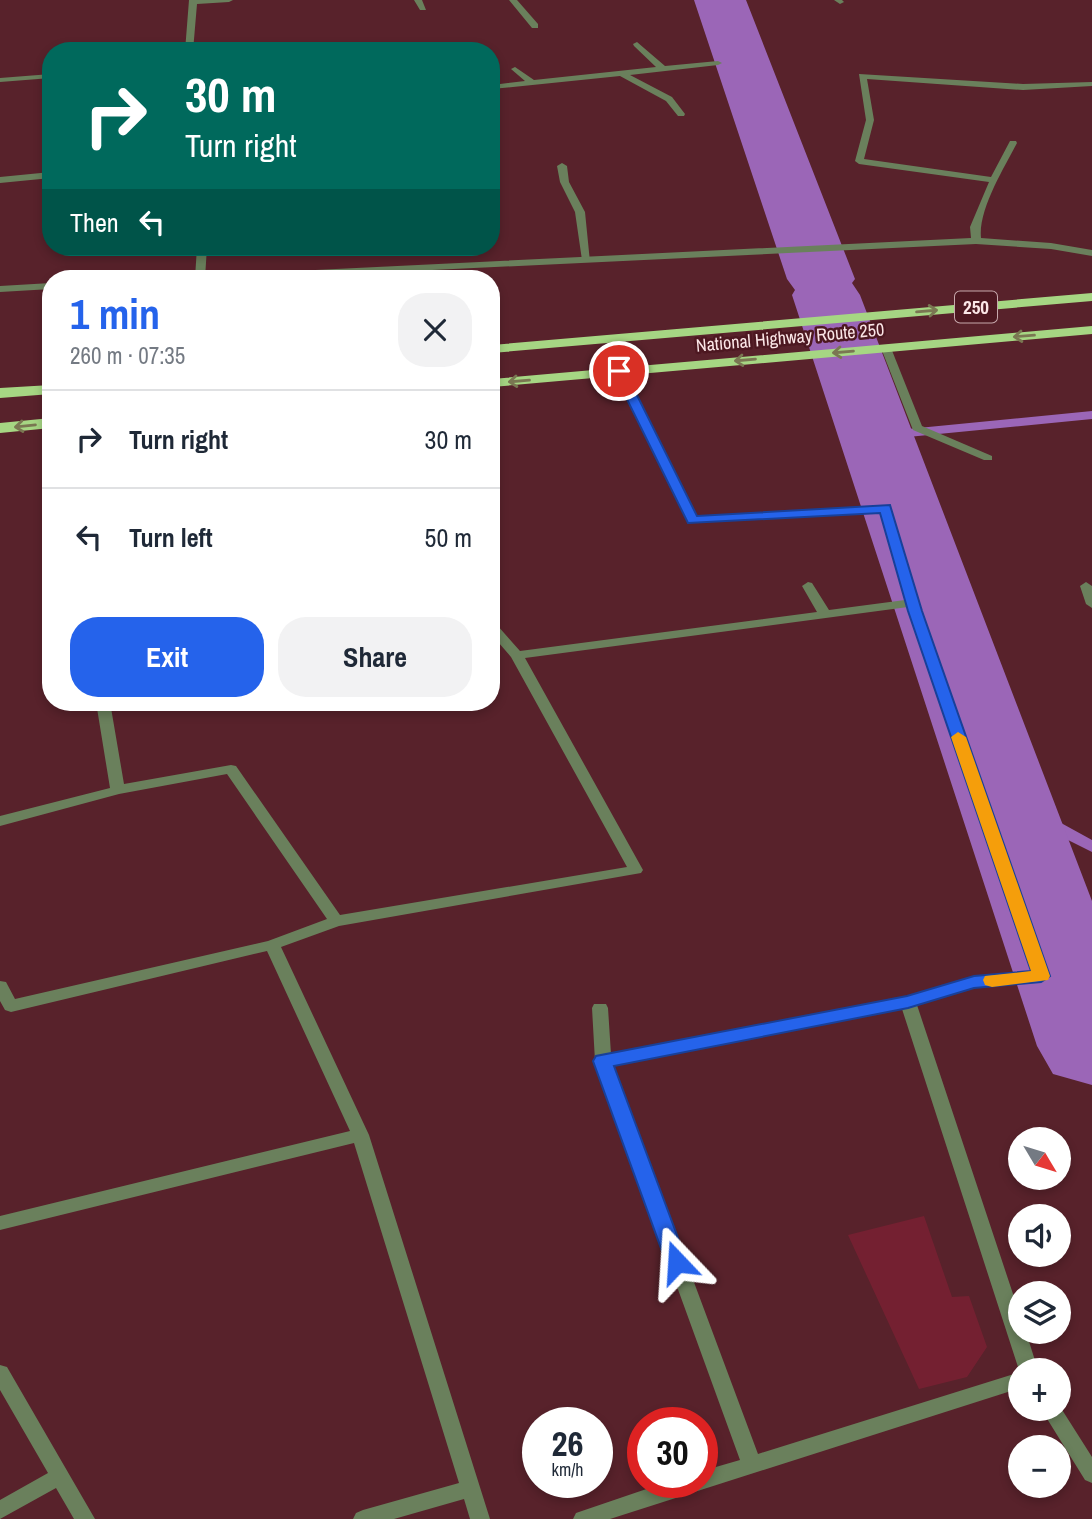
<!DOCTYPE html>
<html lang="en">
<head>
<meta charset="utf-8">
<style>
	:root { --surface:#fff; --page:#f2f2f3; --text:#1f2937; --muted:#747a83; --line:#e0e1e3; --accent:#2563eb }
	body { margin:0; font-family:"Archivo Narrow",sans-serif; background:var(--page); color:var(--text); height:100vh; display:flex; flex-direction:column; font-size:26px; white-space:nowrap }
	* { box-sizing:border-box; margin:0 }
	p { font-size:23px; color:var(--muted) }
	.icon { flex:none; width:38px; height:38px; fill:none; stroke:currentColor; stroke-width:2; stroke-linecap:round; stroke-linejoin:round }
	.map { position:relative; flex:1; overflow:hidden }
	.panel { position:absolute; left:42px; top:270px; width:458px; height:441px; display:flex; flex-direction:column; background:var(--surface); border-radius:28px; box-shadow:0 4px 10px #0003 }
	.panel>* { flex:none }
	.hud { position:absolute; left:42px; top:42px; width:458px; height:214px; border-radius:28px; box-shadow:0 4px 10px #0003; background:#00695c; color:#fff; overflow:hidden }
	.needle { width:46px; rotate:128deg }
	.buttons { position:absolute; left:1008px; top:1127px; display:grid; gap:14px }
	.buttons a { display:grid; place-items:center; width:63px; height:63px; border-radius:50%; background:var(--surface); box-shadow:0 4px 10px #0003; font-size:35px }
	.speed { position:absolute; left:522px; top:1407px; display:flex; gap:14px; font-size:35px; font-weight:700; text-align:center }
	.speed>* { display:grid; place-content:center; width:91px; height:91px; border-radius:50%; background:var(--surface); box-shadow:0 4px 10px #0003; line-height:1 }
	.speed small { font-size:18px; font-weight:400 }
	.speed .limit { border:10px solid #d22; background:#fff; color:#111 }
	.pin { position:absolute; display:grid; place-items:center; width:60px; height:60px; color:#fff; margin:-30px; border:4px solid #fff; border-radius:50%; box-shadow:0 2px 7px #0007 }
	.me { position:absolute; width:77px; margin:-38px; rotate:340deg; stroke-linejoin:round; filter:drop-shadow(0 0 5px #0008) }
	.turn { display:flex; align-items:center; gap:24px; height:147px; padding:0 28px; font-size:32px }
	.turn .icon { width:91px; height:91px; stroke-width:2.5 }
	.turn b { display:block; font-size:49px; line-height:60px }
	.then { display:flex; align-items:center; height:66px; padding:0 28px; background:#0003; gap:14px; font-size:26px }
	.round { display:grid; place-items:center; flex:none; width:74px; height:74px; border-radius:28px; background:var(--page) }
	.overview { display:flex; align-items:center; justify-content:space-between; height:119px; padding:0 28px }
	h1 { font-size:42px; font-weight:800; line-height:52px; color:var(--accent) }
	.cta { display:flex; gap:14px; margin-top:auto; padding:14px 28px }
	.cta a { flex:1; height:80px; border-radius:28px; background:var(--accent); color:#fff; font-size:28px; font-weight:800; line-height:80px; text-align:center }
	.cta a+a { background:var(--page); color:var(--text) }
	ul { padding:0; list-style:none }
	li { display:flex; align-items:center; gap:21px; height:98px; padding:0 28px; border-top:2px solid var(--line) }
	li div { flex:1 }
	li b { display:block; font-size:26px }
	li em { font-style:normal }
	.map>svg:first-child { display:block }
	.green { fill:#742031 }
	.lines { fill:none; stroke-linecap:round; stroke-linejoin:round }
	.stream { fill:#9b66b7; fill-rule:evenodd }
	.river { fill:#9b66b7; fill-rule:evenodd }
	.service { fill:#6a805c; fill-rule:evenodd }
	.minor { fill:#6a805c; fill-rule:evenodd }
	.trunk { fill:#a6d683; fill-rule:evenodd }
	.oneway { stroke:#7a7752 }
	.route { fill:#2563eb; stroke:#184099; stroke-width:2 }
	.slow { fill:#f59e0b }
	.labels { text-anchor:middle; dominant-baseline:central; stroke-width:5; stroke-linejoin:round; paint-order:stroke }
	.far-street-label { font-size:18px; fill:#fbe6e7; stroke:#4d1821 }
	.shield { fill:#4d1821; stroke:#c7a8ac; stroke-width:2 }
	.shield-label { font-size:19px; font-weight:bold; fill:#fbe6e7 }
</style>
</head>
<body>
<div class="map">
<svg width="1092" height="1519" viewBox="0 0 1092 1519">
	<rect width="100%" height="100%" fill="#58222b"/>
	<path class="green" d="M 924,1216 L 952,1297 L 969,1296 L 987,1347 L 967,1377 L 919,1389 L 848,1235 Z"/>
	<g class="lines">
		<path class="stream" d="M 1092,411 L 1092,419 L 877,440 L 871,436 L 877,432 Z
			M 1008,804 L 1052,818 L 1092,840 L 1092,852 L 1040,826 L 1002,813 L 1000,809 Z"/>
		<path class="river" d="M 694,0 L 746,0 L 855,279 L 852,283 L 860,295 L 1092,901 L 1092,1085 L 1053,1074 L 1037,1046 L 792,295 L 795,290 L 787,279 Z"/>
		<path class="service" d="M 414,0 L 422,0 L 426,10 L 420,10 Z
			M 509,0 L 517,0 L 538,24 L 538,28 L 532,28 Z
			M 45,74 L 51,74 L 51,89 L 47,87 Z
			M 562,163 L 567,166 L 569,182 L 585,212 L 590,262 L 582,260 L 575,212 L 560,182 L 557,166 Z
			M 51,283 L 51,289 L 0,292 L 0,286 Z
			M 1041,971 L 1047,972 L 1049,976 L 1047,980 L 975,987 L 908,1008 L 902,1006 L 900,1002 L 902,998 L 974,977 Z"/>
		<path class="minor" d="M 189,0 L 233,0 L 229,2 L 197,4 L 193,51 L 185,51 Z
			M 834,0 L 842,0 L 844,2 L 840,4 Z
			M 637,42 L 665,66 L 718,61 L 722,63 L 718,65 L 630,75 L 672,97 L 685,114 L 684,116 L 678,116 L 666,101 L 620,76 L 492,89 L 492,85 L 525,81 L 511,69 L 515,67 L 534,80 L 656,67 L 634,46 L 633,44 Z
			M 467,44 L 467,48 L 464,48 L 430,50 L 426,48 L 430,46 Z
			M 51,74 L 51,78 L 0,82 L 0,78 Z
			M 859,74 L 1023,84 L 1092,82 L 1092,86 L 1023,90 L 867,79 L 874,120 L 864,159 L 991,177 L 1010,141 L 1016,141 L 1017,143 C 1004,168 978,210 981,238 L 1051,243 L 1092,250 L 1092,256 L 1051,249 L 976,244 L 267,278 L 206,278 L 211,275 L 971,238 L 970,227 L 989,182 L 859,164 L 855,161 L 866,120 Z
			M 51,172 L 51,178 L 0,183 L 0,177 Z
			M 197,247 L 207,247 L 205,278 L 195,278 Z
			M 886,345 L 891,348 L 922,426 L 992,456 L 992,460 L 984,460 L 913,430 L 881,348 Z
			M 619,368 L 624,371 L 697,516 L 889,505 L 921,611 L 1049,976 L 1047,980 L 1035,980 L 1033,976 L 908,607 L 525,658 L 643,870 L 641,873 L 339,926 L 281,947 L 369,1135 L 490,1519 L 470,1519 L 464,1499 L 394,1519 L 353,1519 L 356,1513 L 363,1510 L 459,1483 L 354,1143 L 0,1230 L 0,1216 L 350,1131 L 267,951 L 11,1012 L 5,1010 L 0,1001 L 0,981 L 6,982 L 15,999 L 268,941 L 327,919 L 227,774 L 119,794 L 0,826 L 0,816 L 110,788 L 96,702 L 110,702 L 124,784 L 231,765 L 236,766 L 340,915 L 627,867 L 511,657 L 492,635 L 492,624 L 497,625 L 520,651 L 817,612 L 802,586 L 808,582 L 812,583 L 829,610 L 905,600 L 880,512 L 689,523 L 614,371 Z
			M 1086,582 L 1092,586 L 1092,608 L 1086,604 L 1080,586 Z
			M 908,996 L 914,998 L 916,1002 L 1020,1315 L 1020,1332 L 1026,1332 L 1038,1370 L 1019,1370 L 902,1009 L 613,1065 L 758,1454 L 1020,1372 L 1020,1388 L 610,1519 L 573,1519 L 576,1513 L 667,1482 L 702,1482 L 702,1471 L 740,1460 L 595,1061 L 592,1008 L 594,1004 L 606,1004 L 608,1008 L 611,1054 Z
			M 0,1365 L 7,1367 L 95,1519 L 74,1519 L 56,1488 L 0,1519 L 0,1500 L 48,1473 L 0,1390 Z
			M 1059,1405 L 1092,1457 L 1092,1483 L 1085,1480 L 1041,1409 L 1059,1409 Z"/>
		<path class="trunk" d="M 1092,293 L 1092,301 L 492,353 L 492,345 Z
			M 1092,326 L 1092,334 L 492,387 L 492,379 Z
			M 51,385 L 51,394 L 0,398 L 0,388 Z
			M 51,418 L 51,428 L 0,433 L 0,423 Z"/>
	</g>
	<defs><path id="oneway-shaft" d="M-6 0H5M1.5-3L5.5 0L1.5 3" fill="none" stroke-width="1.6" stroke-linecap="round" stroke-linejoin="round" transform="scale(1.75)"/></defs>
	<g class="oneway">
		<use href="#oneway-shaft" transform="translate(927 311) rotate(-5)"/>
		<use href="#oneway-shaft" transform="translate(1024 336) rotate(175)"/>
		<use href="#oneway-shaft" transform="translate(843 352) rotate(175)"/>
		<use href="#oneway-shaft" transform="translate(745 360) rotate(175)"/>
		<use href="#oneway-shaft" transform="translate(519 381) rotate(175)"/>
		<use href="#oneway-shaft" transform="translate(25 426) rotate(174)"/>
	</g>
	<path class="route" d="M 619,368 L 625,371 L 697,516 L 890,505 L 922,611 L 1050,976 L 1041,982 L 974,988 L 908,1008 L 614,1066 L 687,1262 L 684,1268 L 677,1270 L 669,1268 L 666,1262 L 593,1061 L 596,1056 L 907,996 L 974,976 L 1031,971 L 908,611 L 880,513 L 688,523 L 613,371 Z"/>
	<path class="slow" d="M 958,732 L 966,737 L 1050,976 L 1048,980 L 992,987 L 985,985 L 983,980 L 985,976 L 1031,971 L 951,737 Z"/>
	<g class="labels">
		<g class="far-street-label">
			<text transform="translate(790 337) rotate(-5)">National Highway Route 250</text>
		</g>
		<rect class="shield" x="955" y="291.5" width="42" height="31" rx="5"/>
		<g class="shield-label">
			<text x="976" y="307">250</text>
		</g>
	</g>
</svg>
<div class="buttons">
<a><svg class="needle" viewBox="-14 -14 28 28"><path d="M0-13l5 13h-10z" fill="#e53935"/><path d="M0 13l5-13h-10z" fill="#747a83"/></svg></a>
<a><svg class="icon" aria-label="sound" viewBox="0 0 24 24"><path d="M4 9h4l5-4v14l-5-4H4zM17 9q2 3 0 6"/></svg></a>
<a><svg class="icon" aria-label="layers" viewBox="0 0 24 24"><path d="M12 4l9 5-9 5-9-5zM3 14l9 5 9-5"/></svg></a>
<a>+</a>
<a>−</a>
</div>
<div class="speed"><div>26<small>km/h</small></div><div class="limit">30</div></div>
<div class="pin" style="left:619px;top:371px;background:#d93025"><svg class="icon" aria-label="arrive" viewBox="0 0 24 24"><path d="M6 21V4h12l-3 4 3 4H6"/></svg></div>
<svg class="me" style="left:677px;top:1262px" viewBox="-20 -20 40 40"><path d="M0-17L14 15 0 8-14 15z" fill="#2563eb" stroke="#fff" stroke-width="4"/></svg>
<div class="hud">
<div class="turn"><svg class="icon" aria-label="right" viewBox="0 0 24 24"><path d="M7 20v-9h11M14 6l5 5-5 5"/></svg><div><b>30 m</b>Turn right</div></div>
<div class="then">Then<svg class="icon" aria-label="left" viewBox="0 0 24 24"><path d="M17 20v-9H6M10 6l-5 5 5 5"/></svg></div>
</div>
<section class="panel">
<div class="overview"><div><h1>1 min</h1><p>260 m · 07:35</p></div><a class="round"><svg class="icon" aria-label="close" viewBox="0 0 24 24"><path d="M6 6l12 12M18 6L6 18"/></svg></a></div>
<ul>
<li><svg class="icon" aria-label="right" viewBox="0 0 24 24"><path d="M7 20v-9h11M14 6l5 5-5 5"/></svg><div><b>Turn right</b></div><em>30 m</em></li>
<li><svg class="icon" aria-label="left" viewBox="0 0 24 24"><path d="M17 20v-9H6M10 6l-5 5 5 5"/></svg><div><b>Turn left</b></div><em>50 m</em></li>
</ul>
<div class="cta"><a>Exit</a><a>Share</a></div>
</section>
</div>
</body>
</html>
